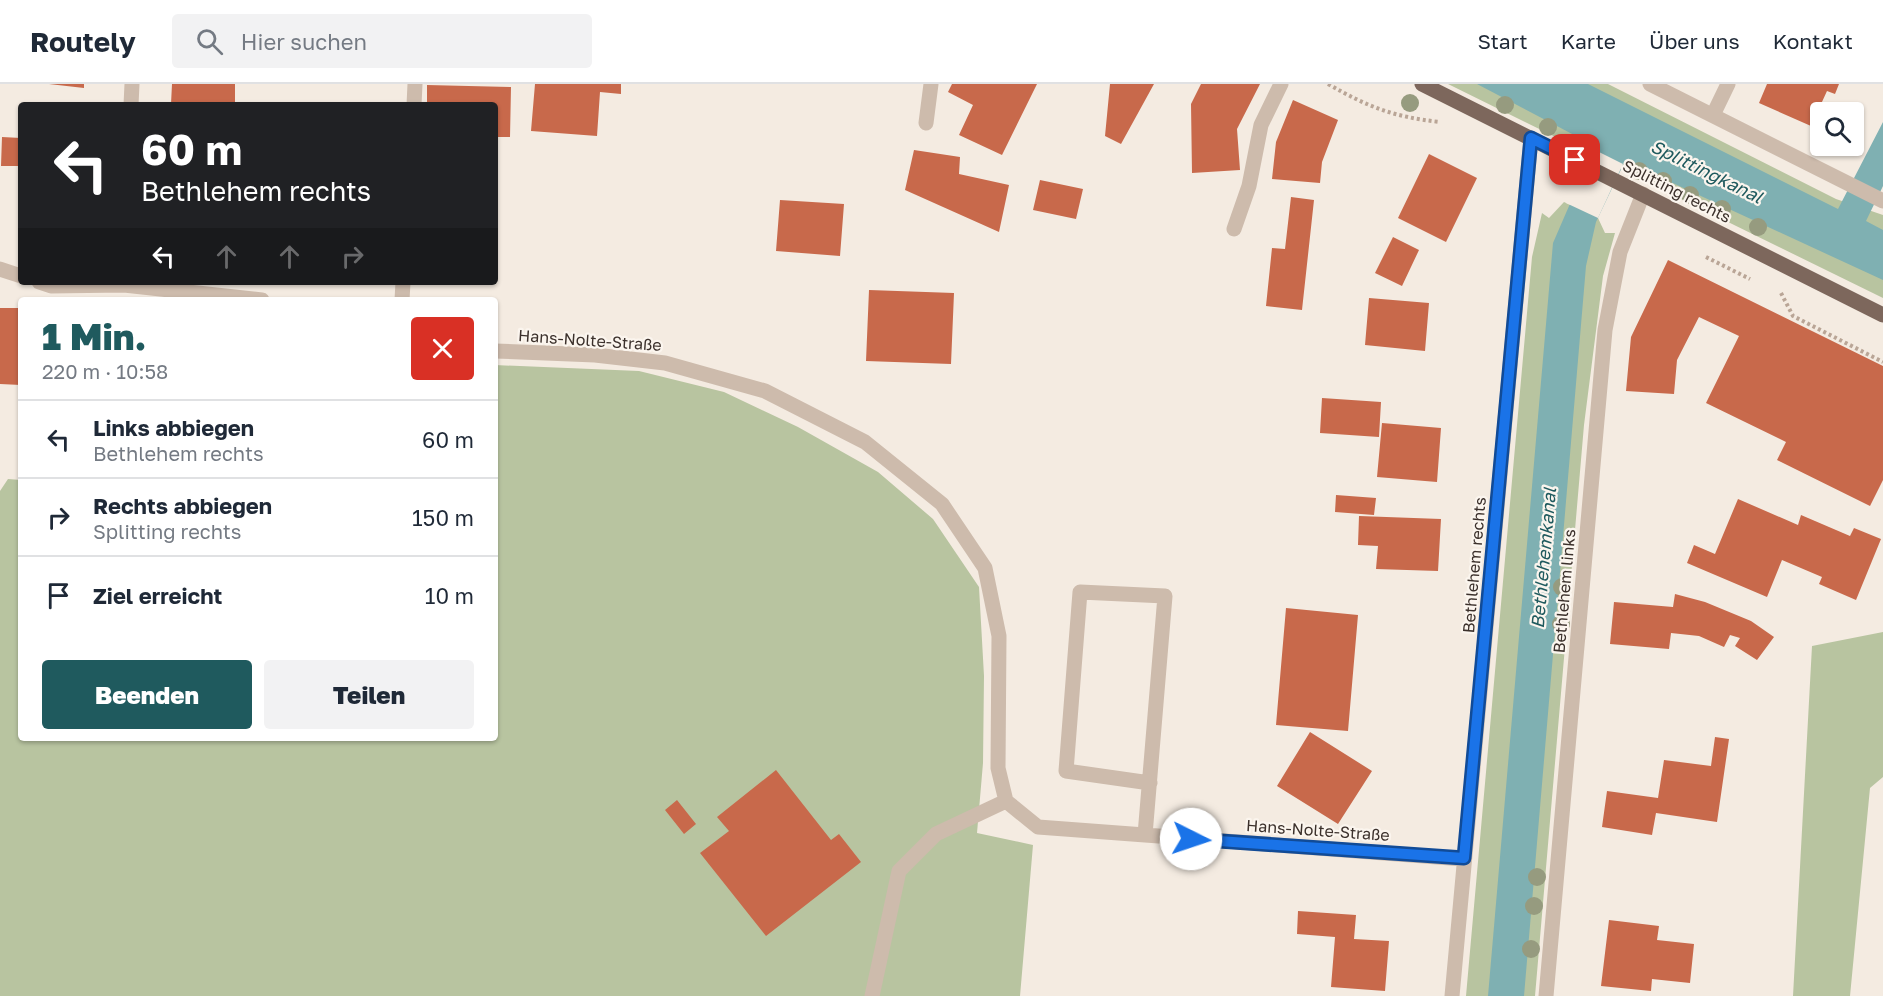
<!DOCTYPE html>
<html lang="de">
<head>
<meta charset="utf-8">
<style>
	:root { --surface:#fff; --page:#f2f2f3; --text:#1f2937; --muted:#747a83; --line:#e0e1e3; --accent:#1f5a5e }
	body { margin:0; font-family:"Golos Text",sans-serif; background:var(--page); color:var(--text); height:100vh; display:flex; flex-direction:column; font-size:22px; white-space:nowrap }
	* { box-sizing:border-box; margin:0 }
	p { font-size:20px; color:var(--muted) }
	.icon { flex:none; width:33px; height:33px; fill:none; stroke:currentColor; stroke-width:2; stroke-linecap:round; stroke-linejoin:round }
	.map { position:relative; flex:1; overflow:hidden }
	.side { position:absolute; left:18px; top:213px; width:480px; height:444px; display:flex; flex-direction:column; background:var(--surface); border-radius:6px; box-shadow:0 2px 4px #0004 }
	.side>* { flex:none }
	.top-card { position:absolute; left:18px; top:18px; width:480px; height:183px; border-radius:6px; box-shadow:0 2px 4px #0004; background:#202124; color:#fff; overflow:hidden }
	.buttons { position:absolute; left:1810px; top:18px; display:grid; gap:12px }
	.buttons a { display:grid; place-items:center; width:54px; height:54px; border-radius:6px; background:var(--surface); box-shadow:0 2px 4px #0004; font-size:30px }
	.pin { position:absolute; display:grid; place-items:center; width:51px; height:51px; color:#fff; margin:-26px; border-radius:12px; box-shadow:0 3px 9px #0006 }
	.me { position:absolute; width:66px; margin:-33px; rotate:94deg; stroke-linejoin:round; filter:drop-shadow(0 0 4px #0008) }
	.turn { display:flex; align-items:center; gap:21px; height:126px; padding:0 24px; font-size:27px }
	.turn .icon { width:78px; height:78px; stroke-width:2.5 }
	.turn b { display:block; font-size:42px; line-height:51px }
	.lanes { display:flex; align-items:center; height:57px; padding:0 24px; background:#0003; justify-content:center; gap:30px; direction:ltr }
	.lanes .off { opacity:.35 }
	.round { display:grid; place-items:center; flex:none; width:63px; height:63px; border-radius:6px; background:var(--page) }
	.headline { display:flex; align-items:center; justify-content:space-between; height:102px; padding:0 24px }
	h1 { font-size:36px; font-weight:800; line-height:45px; color:var(--accent) }
	.cta { display:flex; gap:12px; margin-top:auto; padding:12px 24px }
	.cta a { flex:1; height:69px; border-radius:6px; background:var(--accent); color:#fff; font-size:24px; font-weight:800; line-height:69px; text-align:center }
	.cta a+a { background:var(--page); color:var(--text) }
	ul { padding:0; list-style:none }
	li { display:flex; align-items:center; gap:18px; height:78px; padding:0 24px; border-top:2px solid var(--line) }
	li div { flex:1 }
	li b { display:block; font-size:22px }
	li em { font-style:normal }
	header { display:flex; align-items:center; gap:36px; box-sizing:border-box; height:84px; padding:0 30px; background:var(--surface); border-bottom:2px solid var(--line) }
	header strong { font-size:28px }
	nav { display:flex; gap:33px; margin-inline-start:auto; font-size:21px }
	.search { width:420px; height:54px; background:var(--page); display:flex; align-items:center; gap:15px; box-sizing:border-box; padding:0 21px; border-radius:6px; color:var(--muted); font-size:22px }
	.map>svg:first-child { display:block }
	.green { fill:#b8c4a0 }
	.water { fill:#7fb0b2 }
	.pier { fill:#f4ebe1 }
	.building { fill:#c8694b }
	.lines { fill:none; stroke-linecap:round; stroke-linejoin:round }
	.path { stroke:#b9a596; stroke-width:4; stroke-dasharray:3 3; stroke-linecap:butt }
	.minor { stroke:#cdbbac; stroke-width:15 }
	.major { stroke:#7d675c; stroke-width:15 }
	.tree { fill:#969b7f }
	.route-casing { stroke:#114b97; stroke-width:15 }
	.route { stroke:#1a73e8; stroke-width:10 }
	.labels { text-anchor:middle; dominant-baseline:central; stroke-width:4.5; stroke-linejoin:round; paint-order:stroke }
	.street-label { font-size:16px; fill:#3b302b; stroke:#fbf5ee }
	.water-label { font-size:18px; font-style:italic; fill:#1f5a5e; stroke:#fbf5ee }
</style>
</head>
<body>
<header>
<strong>Routely</strong>
<div class="search"><svg class="icon" aria-label="search" viewBox="0 0 24 24"><circle cx="10" cy="10" r="6"/><path d="M15 15l6 6"/></svg>Hier suchen</div>
<nav><a>Start</a><a>Karte</a><a>Über uns</a><a>Kontakt</a></nav>
</header>
<div class="map">
<svg width="1883" height="912" viewBox="0 0 1883 912">
	<rect width="100%" height="100%" fill="#f4ebe1"/>
	<path class="green" d="M 1448,0 L 1608,0 L 1836,115 L 1883,131 L 1883,214 L 1620,85 L 1623,79 L 1584,60 L 1580,65 Z
		M 1564,118 L 1598,134 L 1605,149 L 1615,149 L 1603,192 L 1584,341 L 1535,912 L 1466,912 L 1532,173 L 1542,129 L 1549,134 Z
		M 495,281 L 639,287 L 724,308 L 798,343 L 878,388 L 933,435 L 979,503 L 984,592 L 983,679 L 977,749 L 1033,761 L 1020,912 L 0,912 L 0,407 L 8,395 L 21,396 L 21,654 L 495,654 Z
		M 1883,548 L 1883,693 L 1870,704 L 1850,912 L 1793,912 L 1812,562 Z"/>
	<path class="water" d="M 1477,0 L 1588,0 L 1838,125 L 1883,38 L 1883,102 L 1866,137 L 1883,146 L 1883,196 L 1625,77 L 1596,138 L 1586,182 L 1524,912 L 1488,912 L 1553,159 L 1595,62 Z"/>
	<path class="pier" d="M 1591,64 L 1623,80 L 1598,134 L 1566,119 Z"/>
	<path class="building" d="M 49,0 L 84,0 L 84,4 Z
		M 172,0 L 235,0 L 235,21 L 171,20 Z
		M 535,0 L 621,0 L 621,10 L 600,8 L 597,52 L 531,47 Z
		M 952,0 L 1037,0 L 1002,71 L 959,51 L 973,21 L 948,8 Z
		M 1110,0 L 1154,0 L 1121,60 L 1105,52 Z
		M 1201,0 L 1260,0 L 1237,45 L 1240,86 L 1192,89 L 1191,20 Z
		M 1767,0 L 1839,0 L 1835,10 L 1827,7 L 1811,42 L 1759,19 Z
		M 427,1 L 511,3 L 510,53 L 495,53 L 495,21 L 427,21 Z
		M 1293,16 L 1338,36 L 1322,78 L 1320,99 L 1272,95 L 1276,58 Z
		M 2,53 L 21,54 L 21,82 L 1,82 Z
		M 914,66 L 960,73 L 959,90 L 1009,101 L 999,148 L 905,106 Z
		M 1429,70 L 1477,94 L 1446,158 L 1398,134 Z
		M 1040,96 L 1083,105 L 1076,135 L 1033,126 Z
		M 1291,113 L 1314,116 L 1302,226 L 1266,222 L 1272,164 L 1285,165 Z
		M 780,116 L 844,120 L 840,172 L 776,167 Z
		M 1393,153 L 1419,166 L 1402,202 L 1375,189 Z
		M 1668,176 L 1883,282 L 1883,396 L 1870,422 L 1777,376 L 1786,358 L 1706,319 L 1739,252 L 1699,233 L 1677,276 L 1674,310 L 1626,307 L 1631,253 Z
		M 869,206 L 954,209 L 951,280 L 866,277 Z
		M 1369,214 L 1429,219 L 1425,267 L 1365,261 Z
		M 0,224 L 21,224 L 21,301 L 0,300 Z
		M 1322,314 L 1381,318 L 1379,353 L 1320,349 Z
		M 1382,339 L 1441,344 L 1437,398 L 1377,393 Z
		M 1336,411 L 1376,414 L 1374,431 L 1335,428 Z
		M 1738,415 L 1798,441 L 1801,431 L 1850,452 L 1854,444 L 1881,455 L 1856,516 L 1819,500 L 1822,493 L 1782,476 L 1767,513 L 1687,479 L 1694,461 L 1715,470 Z
		M 1359,432 L 1441,435 L 1438,487 L 1376,485 L 1378,462 L 1358,461 Z
		M 1675,510 L 1705,518 L 1751,537 L 1774,553 L 1757,576 L 1735,562 L 1740,554 L 1730,551 L 1724,563 L 1699,552 L 1671,549 L 1669,565 L 1610,560 L 1614,518 L 1673,523 Z
		M 1286,524 L 1358,531 L 1348,647 L 1276,641 Z
		M 1310,648 L 1372,687 L 1338,740 L 1277,702 Z
		M 1715,653 L 1729,655 L 1717,738 L 1656,729 L 1652,751 L 1602,743 L 1607,707 L 1658,714 L 1664,676 L 1711,682 Z
		M 776,686 L 831,756 L 839,750 L 861,778 L 766,852 L 700,769 L 729,747 L 717,733 Z
		M 677,716 L 696,740 L 684,750 L 665,726 Z
		M 1298,827 L 1356,831 L 1354,855 L 1389,857 L 1385,907 L 1331,903 L 1335,853 L 1297,850 Z
		M 1609,836 L 1659,842 L 1657,856 L 1694,860 L 1690,899 L 1652,895 L 1651,907 L 1601,902 Z"/>
	<g class="lines">
		<path class="path" d="M 1328,0 C 1368,23 1394,33 1440,38
			M 1706,173 L 1750,195
			M 1781,209 L 1793,232 L 1883,278"/>
		<path class="minor" d="M 1650,0 L 1883,117
			M 131,21 L 132,0
			M 414,21 L 415,0
			M 1713,31 L 1728,0
			M 926,39 L 931,0
			M 1234,145 L 1249,102 L 1261,41 L 1281,0
			M 0,185 L 21,192
			M 39,198 L 51,202 L 124,201 L 262,216
			M 402,216 L 403,198
			M 495,267 L 595,271 L 665,279 L 765,307 L 865,358 L 942,420 L 985,484 L 999,552 L 998,684 L 1006,717 L 1038,743 L 1464,775
			M 1145,751 L 1165,512 L 1080,508 L 1066,687 L 1150,699
			M 872,912 L 899,787 L 936,750 L 1006,717
			M 1452,912 L 1531,54
			M 1546,912 L 1605,246 L 1620,168 L 1643,110"/>
		<path class="major" d="M 1422,0 L 1883,231"/>
	</g>
	<g class="tree">
		<circle cx="1410" cy="19" r="9"/>
		<circle cx="1505" cy="21" r="9"/>
		<circle cx="1548" cy="43" r="9"/>
		<circle cx="1639" cy="87" r="9"/>
		<circle cx="1663" cy="97" r="9"/>
		<circle cx="1690" cy="111" r="9"/>
		<circle cx="1722" cy="125" r="9"/>
		<circle cx="1758" cy="143" r="9"/>
		<circle cx="1562" cy="503" r="9"/>
		<circle cx="1561" cy="540" r="9"/>
		<circle cx="1537" cy="793" r="9"/>
		<circle cx="1534" cy="822" r="9"/>
		<circle cx="1531" cy="865" r="9"/>
	</g>
	<g class="lines">
		<defs>
			<path id="route" d="M 1191,755 L 1464,774 L 1531,54 L 1575,76"/>
		</defs>
		<use href="#route" class="route-casing"/>
		<use href="#route" class="route"/>
	</g>
	<g class="labels">
		<g class="street-label">
			<text transform="translate(1677 107) rotate(27)">Splitting rechts</text>
			<text transform="translate(590 256) rotate(4)">Hans-Nolte-Straße</text>
			<text transform="translate(1474 481) rotate(-85)">Bethlehem rechts</text>
			<text transform="translate(1564 507) rotate(-85)">Bethlehem links</text>
			<text transform="translate(1318 746) rotate(4)">Hans-Nolte-Straße</text>
		</g>
		<g class="water-label">
			<text transform="translate(1707 87) rotate(26)">Splittingkanal</text>
			<text transform="translate(1543 474) rotate(-85)">Bethlehemkanal</text>
		</g>
	</g>
</svg>
<div class="buttons">
<a><svg class="icon" aria-label="search" viewBox="0 0 24 24"><circle cx="10" cy="10" r="6"/><path d="M15 15l6 6"/></svg></a>
</div>
<div class="pin" style="left:1575px;top:76px;background:#d93025"><svg class="icon" aria-label="arrive" viewBox="0 0 24 24"><path d="M6 21V4h12l-3 4 3 4H6"/></svg></div>
<svg class="me" style="left:1191px;top:755px" viewBox="-20 -20 40 40"><circle r="19" fill="#fff"/><path d="M0-13L10 11 0 6-10 11z" fill="#1a73e8"/></svg>
<div class="top-card">
<div class="turn"><svg class="icon" aria-label="left" viewBox="0 0 24 24"><path d="M17 20v-9H6M10 6l-5 5 5 5"/></svg><div><b>60 m</b>Bethlehem rechts</div></div>
<div class="lanes"><svg class="icon" aria-label="left" viewBox="0 0 24 24"><path d="M17 20v-9H6M10 6l-5 5 5 5"/></svg><svg class="icon off" aria-label="ahead" viewBox="0 0 24 24"><path d="M12 20V5M6 11l6-6 6 6"/></svg><svg class="icon off" aria-label="ahead" viewBox="0 0 24 24"><path d="M12 20V5M6 11l6-6 6 6"/></svg><svg class="icon off" aria-label="right" viewBox="0 0 24 24"><path d="M7 20v-9h11M14 6l5 5-5 5"/></svg></div>
</div>
<section class="side">
<div class="headline"><div><h1>1 Min.</h1><p>220 m · 10:58</p></div><a class="round" style="background:#d93025;color:#fff"><svg class="icon" aria-label="close" viewBox="0 0 24 24"><path d="M6 6l12 12M18 6L6 18"/></svg></a></div>
<ul>
<li><svg class="icon" aria-label="left" viewBox="0 0 24 24"><path d="M17 20v-9H6M10 6l-5 5 5 5"/></svg><div><b>Links abbiegen</b><p>Bethlehem rechts</p></div><em>60 m</em></li>
<li><svg class="icon" aria-label="right" viewBox="0 0 24 24"><path d="M7 20v-9h11M14 6l5 5-5 5"/></svg><div><b>Rechts abbiegen</b><p>Splitting rechts</p></div><em>150 m</em></li>
<li><svg class="icon" aria-label="arrive" viewBox="0 0 24 24"><path d="M6 21V4h12l-3 4 3 4H6"/></svg><div><b>Ziel erreicht</b></div><em>10 m</em></li>
</ul>
<div class="cta"><a>Beenden</a><a>Teilen</a></div>
</section>
</div>
</body>
</html>
